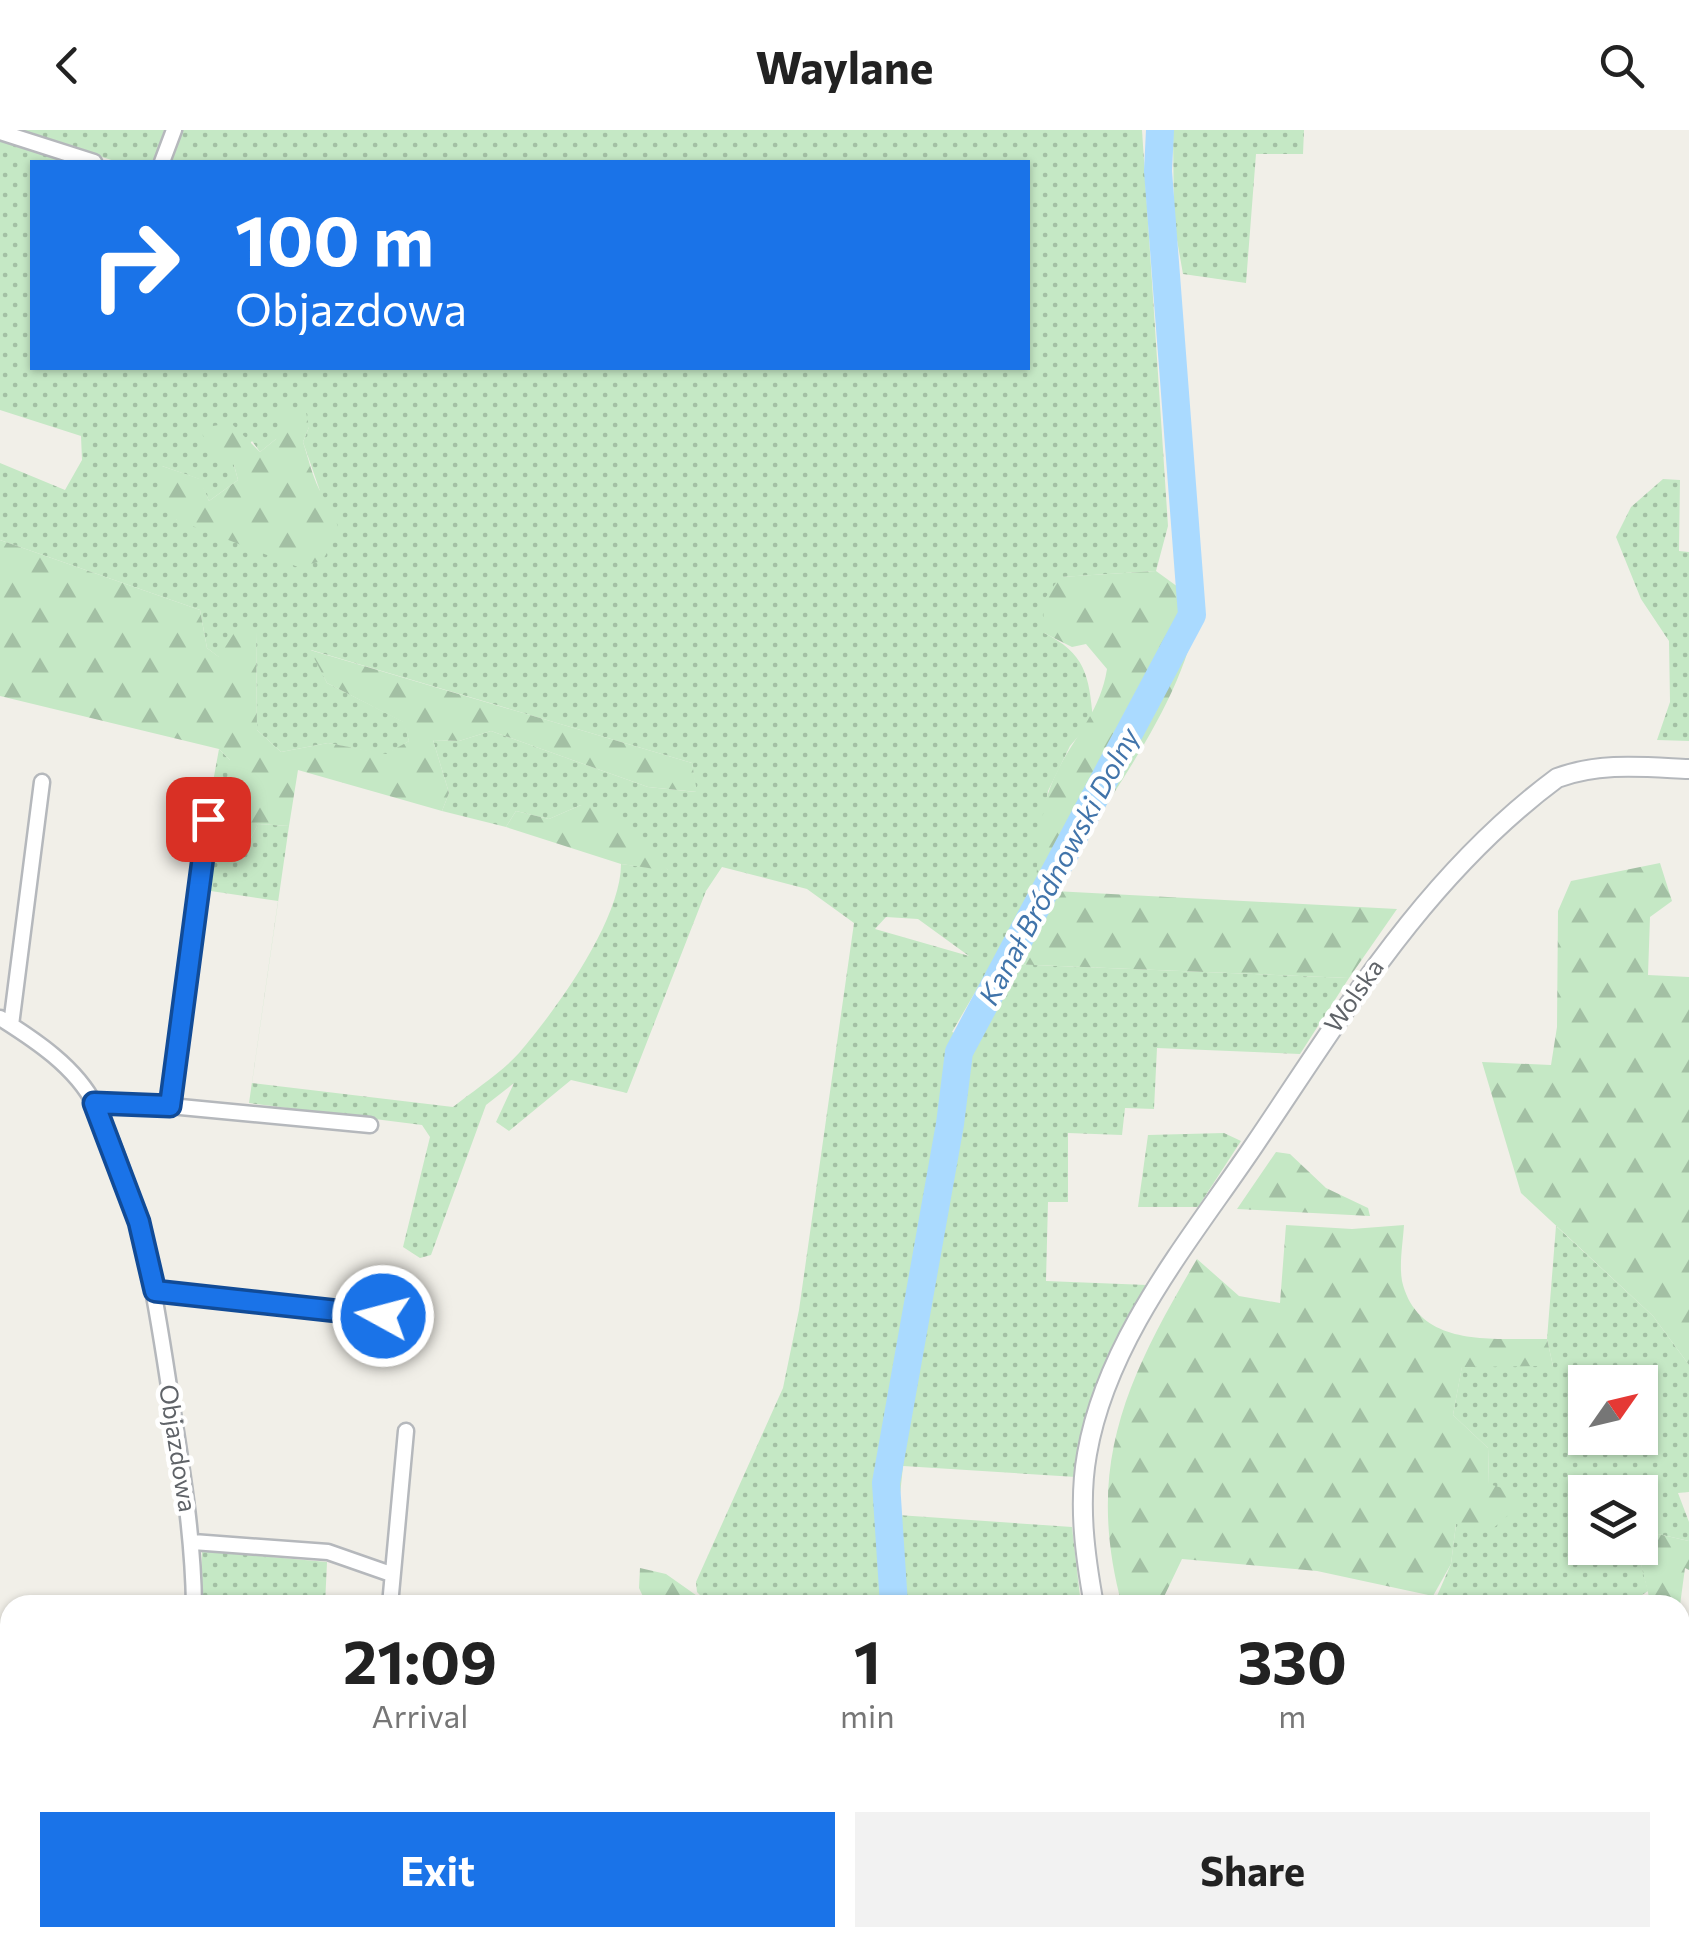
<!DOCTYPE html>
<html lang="en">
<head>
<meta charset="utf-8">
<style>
	:root { --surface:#fff; --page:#f2f2f2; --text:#222; --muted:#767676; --accent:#1a73e8 }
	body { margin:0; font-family:Commissioner,sans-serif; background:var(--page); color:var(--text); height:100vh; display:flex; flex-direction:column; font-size:38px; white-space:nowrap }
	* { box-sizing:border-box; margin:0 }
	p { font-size:32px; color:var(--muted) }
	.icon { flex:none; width:55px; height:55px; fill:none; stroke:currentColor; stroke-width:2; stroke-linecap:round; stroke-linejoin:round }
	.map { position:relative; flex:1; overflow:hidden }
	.sheet { position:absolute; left:0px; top:1465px; width:1690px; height:352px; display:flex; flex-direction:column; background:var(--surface); border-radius:30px 30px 0 0; box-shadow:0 2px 8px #0004 }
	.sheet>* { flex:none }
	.banner { position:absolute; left:30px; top:30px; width:1000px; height:210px; border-radius:0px; box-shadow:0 2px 8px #0004; background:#1a73e8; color:#fff; overflow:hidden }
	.needle { width:65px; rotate:56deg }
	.tools { position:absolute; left:1568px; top:1235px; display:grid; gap:20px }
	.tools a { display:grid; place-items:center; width:90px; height:90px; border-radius:0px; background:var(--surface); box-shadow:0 2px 8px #0004; font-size:50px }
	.pin { position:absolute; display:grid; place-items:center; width:85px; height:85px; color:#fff; margin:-42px; border-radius:20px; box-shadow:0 5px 15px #0006 }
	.me { position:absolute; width:110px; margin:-55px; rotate:277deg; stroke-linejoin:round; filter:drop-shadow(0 0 8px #0008) }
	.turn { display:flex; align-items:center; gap:35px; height:210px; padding:0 40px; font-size:45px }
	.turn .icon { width:130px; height:130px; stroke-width:2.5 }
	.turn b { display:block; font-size:70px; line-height:85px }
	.eta { display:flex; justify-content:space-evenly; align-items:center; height:170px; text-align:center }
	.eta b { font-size:60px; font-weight:700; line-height:70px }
	.action { display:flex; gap:20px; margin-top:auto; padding:20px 40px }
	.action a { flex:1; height:115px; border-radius:0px; background:var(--accent); color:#fff; font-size:40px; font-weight:700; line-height:115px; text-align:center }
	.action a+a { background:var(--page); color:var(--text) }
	header { display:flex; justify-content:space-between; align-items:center; height:130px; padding:0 40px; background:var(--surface); font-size:45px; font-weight:700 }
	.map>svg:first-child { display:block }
	.grass { fill:url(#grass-dots); fill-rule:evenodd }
	.forest { fill:url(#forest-firs) }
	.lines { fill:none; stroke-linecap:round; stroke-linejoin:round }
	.river { stroke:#aadaff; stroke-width:28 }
	.minor-casing { stroke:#b5b8bc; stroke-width:19 }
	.tertiary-casing { stroke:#b5b8bc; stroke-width:22 }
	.minor { stroke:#fff; stroke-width:14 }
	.tertiary { stroke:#fff; stroke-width:18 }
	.route-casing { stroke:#114b97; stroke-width:25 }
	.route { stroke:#1a73e8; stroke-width:18 }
	.labels { text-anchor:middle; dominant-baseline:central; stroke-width:9; stroke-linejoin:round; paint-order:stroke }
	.street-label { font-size:25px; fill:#5f6368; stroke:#fff }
	.water-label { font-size:28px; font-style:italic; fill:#4174aa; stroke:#fff }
</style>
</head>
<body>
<header><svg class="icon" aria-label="back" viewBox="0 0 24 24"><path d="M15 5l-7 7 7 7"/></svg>Waylane<svg class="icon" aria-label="search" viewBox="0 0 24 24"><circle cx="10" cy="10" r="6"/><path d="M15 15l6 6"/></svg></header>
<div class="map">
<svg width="1689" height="1817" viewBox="0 0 1689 1817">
	<defs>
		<pattern id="grass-dots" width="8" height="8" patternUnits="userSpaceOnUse" patternTransform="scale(2.5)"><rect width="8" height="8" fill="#c5e8c5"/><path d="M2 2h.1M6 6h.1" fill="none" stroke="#a3c0a4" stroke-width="1.8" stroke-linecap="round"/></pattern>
		<pattern id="forest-firs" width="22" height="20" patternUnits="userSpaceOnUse" patternTransform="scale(2.5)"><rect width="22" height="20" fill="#c5e8c5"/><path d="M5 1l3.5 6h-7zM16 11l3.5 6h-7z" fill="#a3c0a4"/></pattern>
	</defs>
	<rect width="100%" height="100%" fill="#f1efe8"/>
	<path class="grass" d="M 14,0 L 164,0 L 154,32 L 118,32 Z
		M 182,0 L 1142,0 L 1168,396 L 1156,441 L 1061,447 L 1044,503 C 1085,523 1089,545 1093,589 L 1070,616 L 1048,661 L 1035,759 L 952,902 L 974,910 L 1013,834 L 1349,848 L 1300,924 L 1157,918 L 1154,979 L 1125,978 L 1122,1005 L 1068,1003 L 1068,1072 L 1048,1072 L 1046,1151 L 1147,1155 C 1106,1218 1085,1272 1076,1347 L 903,1336 L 898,1385 L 1072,1397 L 1081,1475 L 805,1475 C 778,1454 741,1475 710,1475 L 697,1462 L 696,1452 L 783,1258 L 799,1180 L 854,793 L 807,759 L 722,737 L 706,761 L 627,963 L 571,950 L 509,1001 L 496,992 L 514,953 L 486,975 L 431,1125 L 420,1128 L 403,1117 L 430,1007 L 422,995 L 249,973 L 278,771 L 204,760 L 212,696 L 223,687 L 209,674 L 219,619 L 230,630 L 233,679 L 244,722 L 258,694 L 289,696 L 252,953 L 453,977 C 474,960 501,943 519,923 C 556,880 621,790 621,734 L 668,740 L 581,675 L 549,689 L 516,681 L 506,697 L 442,681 L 449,663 L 433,610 L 459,611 L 491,601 L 648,657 L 696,662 L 692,633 L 311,520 L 327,553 L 404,592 L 409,611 L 386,625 L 328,613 L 281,622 L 257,600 L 256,501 L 220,528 L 207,518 L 200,480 L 0,410 L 0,333 L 65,360 L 82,330 L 81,306 L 0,280 L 0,9 L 77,32 L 32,32 L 32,238 L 1028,238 L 1028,32 L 172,32 ZM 309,297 L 303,312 L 320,361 L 177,390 L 162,336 L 199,349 L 209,371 L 238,350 L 234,335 L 252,311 L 260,322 L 276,309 ZM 886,787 L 918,789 L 969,826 L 875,799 Z
		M 1173,0 L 1304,0 L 1303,24 L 1256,24 L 1246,153 L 1183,144 L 1174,93 Z
		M 1663,349 L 1680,350 L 1679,421 L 1689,422 L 1689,611 L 1657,610 L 1670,572 L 1669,511 L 1641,469 L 1616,407 L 1631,377 Z
		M 1224,1003 L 1241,1011 L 1198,1077 L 1138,1077 L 1148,1005 Z
		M 1556,1096 L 1653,1186 L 1689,1235 L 1689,1362 L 1678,1363 L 1689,1392 L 1689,1411 L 1640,1400 L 1640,1362 L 1585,1362 L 1585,1418 L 1637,1418 L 1648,1461 L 1627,1475 L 1433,1475 L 1451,1434 L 1456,1394 L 1489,1354 L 1488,1318 L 1453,1285 L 1462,1236 L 1553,1236 L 1547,1209 ZM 1585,1252 L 1640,1252 L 1640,1308 L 1585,1308 Z
		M 202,1421 L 327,1432 L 325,1475 L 200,1475 Z
		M 135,1808 L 194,1808 L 194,1817 L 133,1817 Z
		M 352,1808 L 473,1808 L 469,1817 L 353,1817 Z
		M 556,1808 L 613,1808 L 654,1815 L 552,1817 Z
		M 688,1808 L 1129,1808 L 1130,1817 L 682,1817 Z"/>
	<path class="forest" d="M 283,281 L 306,282 L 309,297 L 303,312 C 308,327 312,345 319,359 C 339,394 346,392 322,431 L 298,437 L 177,390 L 159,370 L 162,336 L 200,349 L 209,371 L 238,350 L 234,335 L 208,323 L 201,298 L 231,293 L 260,322 L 276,309 Z
		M 0,410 L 200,480 L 207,518 L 219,527 L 236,500 L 247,496 L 256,501 L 257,600 L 281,622 L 328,613 L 386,624 L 409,611 L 403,592 L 327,553 L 310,520 L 692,633 L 697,662 L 648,657 L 491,601 L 459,611 L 433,610 L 449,663 L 442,681 L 298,640 L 289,696 L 258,694 L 244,722 L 230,721 L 230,630 L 219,619 L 0,566 Z
		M 1156,441 L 1178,457 L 1200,464 C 1190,572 1104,667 1054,761 L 1397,779 L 1349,848 L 1013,834 L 1053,762 L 1035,759 C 1039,727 1039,687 1050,658 C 1067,612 1099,589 1107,539 L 1086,514 L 1072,517 L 1044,503 L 1043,471 L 1060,447 Z
		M 581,675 L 612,680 L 669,741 L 621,734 L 506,697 L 516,681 L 549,689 Z
		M 1660,733 L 1672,771 L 1650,787 L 1648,845 L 1689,847 L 1689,1235 L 1653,1186 L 1521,1063 L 1482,932 L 1551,935 L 1557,897 L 1558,781 L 1571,751 Z
		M 1276,1022 L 1290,1024 L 1326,1058 L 1368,1078 L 1370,1086 L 1237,1079 Z
		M 1286,1095 L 1352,1099 L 1404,1095 C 1403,1112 1399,1134 1402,1151 C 1418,1219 1493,1208 1547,1209 L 1553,1236 L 1462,1237 L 1453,1285 L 1488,1318 L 1489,1354 L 1512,1361 L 1519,1376 L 1490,1401 L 1456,1394 L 1451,1434 L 1433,1466 L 1317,1441 L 1182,1429 L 1160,1475 L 1122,1475 C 1084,1335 1127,1248 1197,1129 L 1239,1166 L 1280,1173 Z
		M 1640,1400 L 1689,1411 L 1689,1440 L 1685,1438 L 1680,1475 L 1651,1475 L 1637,1418 Z
		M 640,1438 L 666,1444 L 710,1475 L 647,1475 L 639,1458 Z
		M 760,1465 L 795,1467 L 805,1475 L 736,1475 Z
		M 1680,1762 L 1686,1765 L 1687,1817 L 1531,1817 L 1530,1808 L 1680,1808 Z
		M 613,1808 L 688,1808 L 682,1817 L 653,1817 Z"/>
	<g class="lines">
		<path class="river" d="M 894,1475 L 886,1353 L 950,994 L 959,922 L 1192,485 L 1158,41 L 1160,0
			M 662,1817 L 669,1808"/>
		<defs>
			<path id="minor" d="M 0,2 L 94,32
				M 162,32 L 174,0
				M 0,888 C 35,910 76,937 95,975 C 141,1067 156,1169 171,1270 C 182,1339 193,1405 194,1475
				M 11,895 L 42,652
				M 94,973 L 170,976 L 208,689
				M 170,976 L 370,995
				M 155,1161 L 383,1185
				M 193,1412 L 328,1422 L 391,1444
				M 390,1475 L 406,1301
				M 115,1817 L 118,1808"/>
			<path id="tertiary" d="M 1094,1475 C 1085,1426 1078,1374 1087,1324 C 1107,1208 1191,1109 1255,1014 C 1345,881 1425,746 1557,648 C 1600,632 1644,637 1689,639
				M 1140,1808 L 1141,1817"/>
		</defs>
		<use href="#minor" class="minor-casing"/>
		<use href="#tertiary" class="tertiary-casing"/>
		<use href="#minor" class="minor"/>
		<use href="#tertiary" class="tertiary"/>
	</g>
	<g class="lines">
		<defs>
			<path id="route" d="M 208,689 L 170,976 L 94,973 L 139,1092 L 155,1161 L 383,1186"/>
		</defs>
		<use href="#route" class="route-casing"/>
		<use href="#route" class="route"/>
	</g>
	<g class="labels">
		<g class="street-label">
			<text transform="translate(1353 865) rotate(-55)">Wolska</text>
			<text transform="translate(179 1318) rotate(81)">Objazdowa</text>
		</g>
		<g class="water-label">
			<text transform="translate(1058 736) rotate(-62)">Kanał Bródnowski Dolny</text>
		</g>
	</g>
</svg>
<div class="tools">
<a><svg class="needle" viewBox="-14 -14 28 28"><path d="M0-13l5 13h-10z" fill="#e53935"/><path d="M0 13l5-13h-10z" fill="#767676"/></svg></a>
<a><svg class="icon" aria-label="layers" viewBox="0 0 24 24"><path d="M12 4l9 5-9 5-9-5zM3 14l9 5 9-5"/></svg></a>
</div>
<div class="pin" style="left:208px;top:689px;background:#d93025"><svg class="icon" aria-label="arrive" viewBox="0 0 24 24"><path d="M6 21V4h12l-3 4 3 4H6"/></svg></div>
<svg class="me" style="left:383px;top:1186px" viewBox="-20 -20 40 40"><circle r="17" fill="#1a73e8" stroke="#fff" stroke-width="3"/><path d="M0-11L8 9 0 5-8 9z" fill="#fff"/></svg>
<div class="banner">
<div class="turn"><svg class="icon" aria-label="right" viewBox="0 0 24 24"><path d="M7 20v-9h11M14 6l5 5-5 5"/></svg><div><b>100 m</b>Objazdowa</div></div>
</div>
<section class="sheet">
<div class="eta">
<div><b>21:09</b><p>Arrival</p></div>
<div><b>1</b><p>min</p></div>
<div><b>330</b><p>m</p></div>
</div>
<div class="action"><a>Exit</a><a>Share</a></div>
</section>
</div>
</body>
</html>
